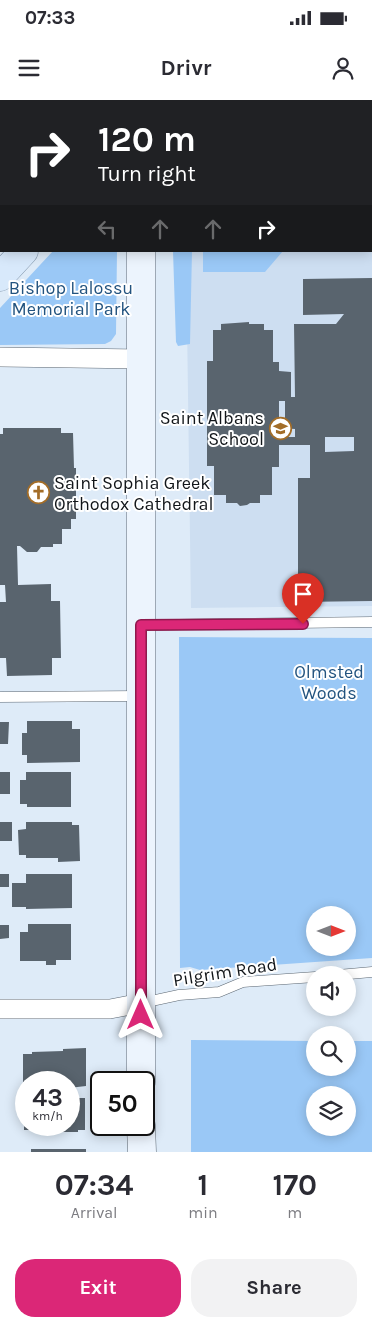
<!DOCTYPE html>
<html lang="en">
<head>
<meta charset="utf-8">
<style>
	:root { --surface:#fff; --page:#f2f2f3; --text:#2b2b33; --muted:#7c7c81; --accent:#db2777 }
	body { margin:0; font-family:Karla,sans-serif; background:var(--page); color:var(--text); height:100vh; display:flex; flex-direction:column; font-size:19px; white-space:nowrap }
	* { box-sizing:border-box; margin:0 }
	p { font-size:16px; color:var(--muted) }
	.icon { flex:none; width:28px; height:28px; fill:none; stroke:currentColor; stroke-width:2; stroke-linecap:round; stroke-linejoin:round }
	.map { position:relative; height:1052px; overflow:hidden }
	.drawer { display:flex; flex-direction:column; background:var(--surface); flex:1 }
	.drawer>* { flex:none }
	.hud { position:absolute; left:0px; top:0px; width:372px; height:152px; box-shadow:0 2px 12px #0003; background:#202124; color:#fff; overflow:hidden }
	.needle { width:32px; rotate:90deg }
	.fabs { position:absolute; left:306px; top:806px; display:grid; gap:10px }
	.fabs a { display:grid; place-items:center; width:50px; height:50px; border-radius:50%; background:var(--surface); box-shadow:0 2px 12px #0003; font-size:25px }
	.speed { position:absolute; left:15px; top:971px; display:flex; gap:10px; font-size:25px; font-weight:700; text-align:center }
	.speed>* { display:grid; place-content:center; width:65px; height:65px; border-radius:50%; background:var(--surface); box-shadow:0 2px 12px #0003; line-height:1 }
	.speed small { font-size:12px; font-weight:400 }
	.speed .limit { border:2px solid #111; border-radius:8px; background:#fff; color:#111 }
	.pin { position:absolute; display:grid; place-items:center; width:42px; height:42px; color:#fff; margin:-51px -21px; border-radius:50% 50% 50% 0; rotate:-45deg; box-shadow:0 0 5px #0007 }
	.pin .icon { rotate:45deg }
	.me { position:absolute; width:55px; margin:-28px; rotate:0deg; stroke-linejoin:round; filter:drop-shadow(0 0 4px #0008) }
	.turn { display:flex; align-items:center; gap:18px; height:105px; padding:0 15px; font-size:22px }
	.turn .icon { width:65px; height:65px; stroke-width:2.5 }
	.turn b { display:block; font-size:35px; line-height:42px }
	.lanes { display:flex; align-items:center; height:48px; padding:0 15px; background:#0003; justify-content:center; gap:25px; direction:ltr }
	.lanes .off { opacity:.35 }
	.eta { display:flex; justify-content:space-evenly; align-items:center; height:85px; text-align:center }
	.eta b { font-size:30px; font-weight:700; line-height:35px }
	.action { display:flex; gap:10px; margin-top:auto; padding:10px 15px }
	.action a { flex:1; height:58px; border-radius:20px; background:var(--accent); color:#fff; font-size:20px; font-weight:700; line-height:58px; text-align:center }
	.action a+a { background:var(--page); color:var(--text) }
	.status { display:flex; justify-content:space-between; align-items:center; height:35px; padding:0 25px; background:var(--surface); direction:ltr }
	.status svg { height:14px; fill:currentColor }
	header { display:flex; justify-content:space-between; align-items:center; height:65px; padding:0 15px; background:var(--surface); font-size:22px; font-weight:700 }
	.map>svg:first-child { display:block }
	.built { fill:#cddef1 }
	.green { fill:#9ac8f6; fill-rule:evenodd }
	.building { fill:#59646e; fill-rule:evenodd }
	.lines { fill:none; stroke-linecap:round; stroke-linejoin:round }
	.service-casing { stroke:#5c6772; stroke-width:11 }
	.minor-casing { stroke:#5c6772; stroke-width:20 }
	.secondary-casing { stroke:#5c6772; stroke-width:29 }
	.primary-casing { stroke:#8195aa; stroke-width:29 }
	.service { stroke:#fff; stroke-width:10 }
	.minor { stroke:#fff; stroke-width:19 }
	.secondary { stroke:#ecf4fd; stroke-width:28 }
	.primary { stroke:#d8e9fb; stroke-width:28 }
	.route-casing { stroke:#8e194d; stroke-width:12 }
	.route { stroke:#db2777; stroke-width:9 }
	.labels { text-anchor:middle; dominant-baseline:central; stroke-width:4; stroke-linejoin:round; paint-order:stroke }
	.park-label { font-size:18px; fill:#22537f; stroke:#fff }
	.poi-label { font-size:18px; fill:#111519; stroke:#fff; text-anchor:end }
	.street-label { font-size:18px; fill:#111519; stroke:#fff }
</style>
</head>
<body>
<div class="status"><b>07:33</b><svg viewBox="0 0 49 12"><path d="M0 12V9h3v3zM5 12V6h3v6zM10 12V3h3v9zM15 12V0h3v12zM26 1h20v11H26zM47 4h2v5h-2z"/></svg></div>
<header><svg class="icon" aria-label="menu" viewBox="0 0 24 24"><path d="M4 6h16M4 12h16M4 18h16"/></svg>Drivr<svg class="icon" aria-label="person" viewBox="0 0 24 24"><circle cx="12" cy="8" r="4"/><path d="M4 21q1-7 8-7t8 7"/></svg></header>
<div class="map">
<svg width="372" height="1052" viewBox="0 0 372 1052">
	<rect width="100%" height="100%" fill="#deebf8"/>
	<path class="built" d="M 253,0 L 372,0 L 372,506 L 191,508 L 186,151 L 371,151 L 371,1 L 252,1 Z"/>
	<path class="green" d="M 53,151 L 117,151 L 116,234 L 111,241 L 105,244 L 0,245 L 0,208 Z
		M 173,151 L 192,151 L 190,244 L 178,246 L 176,242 Z
		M 203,151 L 283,151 L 265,172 L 203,172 Z
		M 179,537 L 372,538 L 372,858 L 200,870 L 190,867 L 180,868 ZM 315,815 L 348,815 L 348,848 L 315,848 Z
		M 191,940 L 315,941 L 315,968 L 348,968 L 348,941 L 372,941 L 372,1052 L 191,1052 ZM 315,995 L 348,995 L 348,1028 L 315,1028 Z"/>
	<path class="building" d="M 372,178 L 372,501 L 298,502 L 298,378 L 310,378 L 310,345 L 279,345 L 279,367 L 272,367 L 272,395 L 260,395 L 260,403 L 250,403 L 247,405 L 240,406 L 237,403 L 226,403 L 226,395 L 214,395 L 214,366 L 207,366 L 207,261 L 213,261 L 213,230 L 221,230 L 221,224 L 249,222 L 249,224 L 264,224 L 264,230 L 273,230 L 273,262 L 279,262 L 279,271 L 291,272 L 291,297 L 295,297 L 294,224 L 336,224 L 344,214 L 303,215 L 303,179 ZM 279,301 L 285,301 L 285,324 L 279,324 ZM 279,328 L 295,329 L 295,337 L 279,337 ZM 325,337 L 354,337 L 354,351 L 325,352 Z
		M 3,328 L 61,328 L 61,333 L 73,333 L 74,368 L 76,368 L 76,419 L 71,419 L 71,429 L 62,429 L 62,444 L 53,444 L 53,447 L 41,447 L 37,452 L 27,452 L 20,446 L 17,446 L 18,485 L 51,484 L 51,501 L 60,501 L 61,558 L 52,558 L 52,575 L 7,576 L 6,558 L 0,558 L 0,502 L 6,502 L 5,485 L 0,485 L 0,334 L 3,334 Z
		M 27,621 L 72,621 L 72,629 L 80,629 L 80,662 L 27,663 L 27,655 L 22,655 L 22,633 L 27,633 Z
		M 0,622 L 9,622 L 8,644 L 0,644 Z
		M 0,672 L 10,672 L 10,694 L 0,694 Z
		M 26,672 L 71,672 L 71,707 L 27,707 L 27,704 L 20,704 L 20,680 L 26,680 Z
		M 0,722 L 12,722 L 12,741 L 0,741 Z
		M 26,722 L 72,722 L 72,725 L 79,725 L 80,761 L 58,762 L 58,758 L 26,758 L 26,755 L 19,755 L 18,730 L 26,729 Z
		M 0,774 L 9,774 L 9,787 L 0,787 Z
		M 26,774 L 72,774 L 72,808 L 26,809 L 26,807 L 12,807 L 12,783 L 26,783 Z
		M 28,824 L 71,824 L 71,860 L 56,860 L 56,865 L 46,865 L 46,861 L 20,861 L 20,832 L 28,832 Z
		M 0,825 L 9,825 L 9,838 L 0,839 Z
		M 86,948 L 86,986 L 69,988 L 69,982 L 23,982 L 23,954 L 32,954 L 32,952 L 63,951 L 63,949 Z
		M 69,998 L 85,998 L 85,1030 L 78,1030 L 78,1032 L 32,1032 L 32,1030 L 24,1030 L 24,1005 L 26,1005 L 26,1025 L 69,1025 Z
		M 31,1049 L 86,1049 L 86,1052 L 31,1052 Z"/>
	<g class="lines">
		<defs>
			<path id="service" d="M 142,525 L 372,522
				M 0,597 L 140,596
				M 338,875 L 372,872
				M 142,903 L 179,895 L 219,892 L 243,882 L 315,877"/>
			<path id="minor" d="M 0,257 L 141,259
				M 0,909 L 110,909 L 141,903"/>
			<path id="secondary" d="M 141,982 L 141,151
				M 141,1025 L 142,1052"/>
			<path id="primary" d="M 141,0 L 141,1
				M 165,1 L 166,0
				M 0,177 L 24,151"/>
		</defs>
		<use href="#service" class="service-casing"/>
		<use href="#minor" class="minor-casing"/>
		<use href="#secondary" class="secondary-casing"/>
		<use href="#primary" class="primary-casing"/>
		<use href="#service" class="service"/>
		<use href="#minor" class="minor"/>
		<use href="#secondary" class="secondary"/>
		<use href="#primary" class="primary"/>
	</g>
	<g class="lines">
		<defs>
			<path id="route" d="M 141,915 L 141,525 L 303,524"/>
		</defs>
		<use href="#route" class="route-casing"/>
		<use href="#route" class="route"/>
	</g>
	<defs>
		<symbol id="school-ring" viewBox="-11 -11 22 22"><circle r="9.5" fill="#fff" stroke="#a36d28" stroke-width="1.5"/><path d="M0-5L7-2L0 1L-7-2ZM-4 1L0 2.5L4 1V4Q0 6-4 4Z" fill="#a36d28"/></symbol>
		<symbol id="church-ring" viewBox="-11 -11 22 22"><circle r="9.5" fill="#fff" stroke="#a36d28" stroke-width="1.5"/><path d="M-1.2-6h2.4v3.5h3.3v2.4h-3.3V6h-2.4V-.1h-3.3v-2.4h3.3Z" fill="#a36d28"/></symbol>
	</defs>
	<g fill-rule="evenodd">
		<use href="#school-ring" x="268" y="316" width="25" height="25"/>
		<use href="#church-ring" x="26" y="380" width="25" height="25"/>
	</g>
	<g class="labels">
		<g class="park-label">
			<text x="71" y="188">Bishop Lalossu<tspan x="71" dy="21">Memorial Park</tspan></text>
			<text x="329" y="572">Olmsted<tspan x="329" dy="21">Woods</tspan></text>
		</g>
		<g class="poi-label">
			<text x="264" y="318">Saint Albans<tspan x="264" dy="21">School</tspan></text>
			<text x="54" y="383" text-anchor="start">Saint Sophia Greek<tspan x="54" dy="21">Orthodox Cathedral</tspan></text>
		</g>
		<g class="street-label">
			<text transform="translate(225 872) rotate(-9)">Pilgrim Road</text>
		</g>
	</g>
</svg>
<div class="fabs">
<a><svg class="needle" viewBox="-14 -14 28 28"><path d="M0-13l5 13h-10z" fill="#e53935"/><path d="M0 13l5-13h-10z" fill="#7c7c81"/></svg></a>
<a><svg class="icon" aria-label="sound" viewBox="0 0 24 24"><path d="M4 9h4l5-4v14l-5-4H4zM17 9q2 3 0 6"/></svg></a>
<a><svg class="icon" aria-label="search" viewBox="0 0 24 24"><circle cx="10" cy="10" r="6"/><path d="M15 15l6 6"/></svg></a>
<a><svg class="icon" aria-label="layers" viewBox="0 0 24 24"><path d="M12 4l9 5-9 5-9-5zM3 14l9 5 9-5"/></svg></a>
</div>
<div class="speed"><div>43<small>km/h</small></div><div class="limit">50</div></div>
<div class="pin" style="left:303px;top:524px;background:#d93025"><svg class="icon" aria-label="arrive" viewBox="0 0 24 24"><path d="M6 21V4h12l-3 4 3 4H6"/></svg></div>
<svg class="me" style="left:141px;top:915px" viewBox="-20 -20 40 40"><path d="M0-17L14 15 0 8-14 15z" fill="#db2777" stroke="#fff" stroke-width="4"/></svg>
<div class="hud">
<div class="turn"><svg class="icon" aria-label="right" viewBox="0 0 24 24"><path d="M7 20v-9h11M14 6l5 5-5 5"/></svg><div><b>120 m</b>Turn right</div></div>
<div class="lanes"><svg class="icon off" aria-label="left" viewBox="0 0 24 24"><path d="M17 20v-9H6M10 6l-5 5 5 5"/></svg><svg class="icon off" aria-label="ahead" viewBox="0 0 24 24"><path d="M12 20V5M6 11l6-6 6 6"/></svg><svg class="icon off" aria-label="ahead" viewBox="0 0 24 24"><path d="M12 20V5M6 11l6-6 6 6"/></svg><svg class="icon" aria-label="right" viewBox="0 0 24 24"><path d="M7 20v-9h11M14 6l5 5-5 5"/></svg></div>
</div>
</div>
<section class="drawer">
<div class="eta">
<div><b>07:34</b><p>Arrival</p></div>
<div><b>1</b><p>min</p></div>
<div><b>170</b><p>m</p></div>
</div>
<div class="action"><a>Exit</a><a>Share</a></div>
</section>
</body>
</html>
